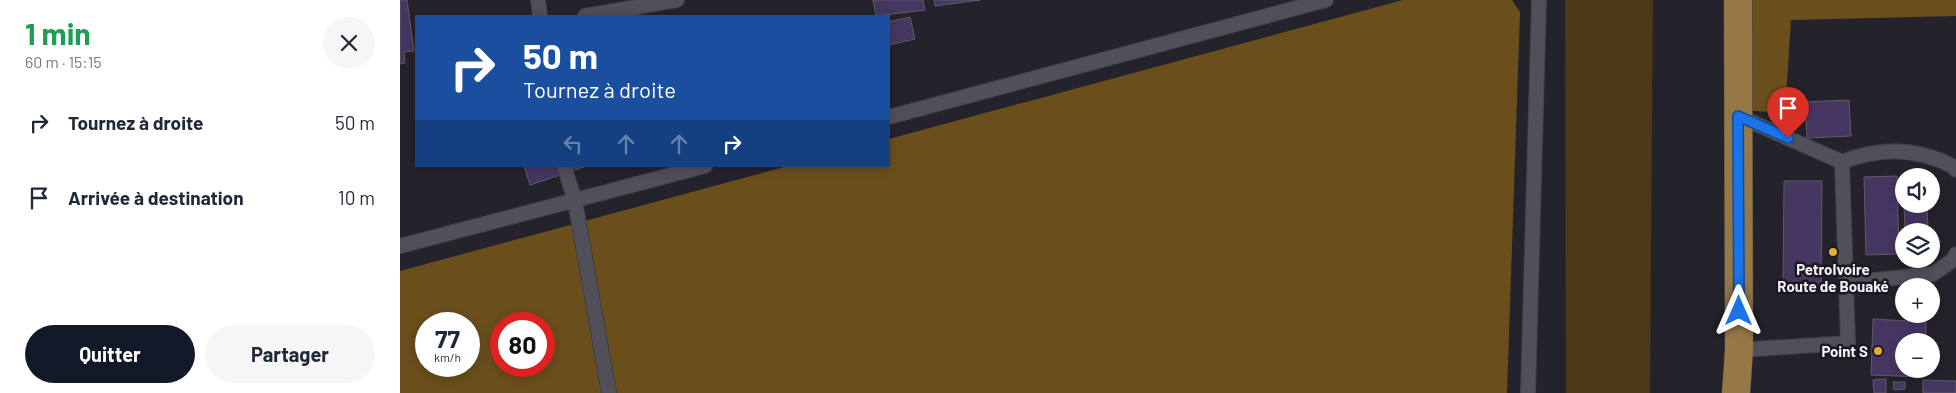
<!DOCTYPE html>
<html lang="fr">
<head>
<meta charset="utf-8">
<style>
	:root { --surface:#fff; --page:#f6f6f7; --text:#1f2937; --muted:#747a83; --accent:#111827 }
	body { margin:0; font-family:Barlow,sans-serif; background:var(--page); color:var(--text); height:100vh; display:flex; flex-direction:column; font-size:19px; white-space:nowrap }
	* { box-sizing:border-box; margin:0 }
	p { font-size:16px; color:var(--muted) }
	.icon { flex:none; width:28px; height:28px; fill:none; stroke:currentColor; stroke-width:2; stroke-linecap:round; stroke-linejoin:round }
	.map { position:relative; flex:1; overflow:hidden }
	.details { display:flex; flex-direction:column; background:var(--surface); width:400px }
	.details>* { flex:none }
	.guide { position:absolute; left:15px; top:15px; width:475px; height:152px; border-radius:0px; box-shadow:0 2px 12px #0003; background:#1a4fa0; color:#fff; overflow:hidden }
	.buttons { position:absolute; left:1495px; top:168px; display:grid; gap:10px }
	.buttons a { display:grid; place-items:center; width:45px; height:45px; border-radius:50%; background:var(--surface); box-shadow:0 2px 12px #0003; font-size:25px }
	.speed { position:absolute; left:15px; top:312px; display:flex; gap:10px; font-size:25px; font-weight:700; text-align:center }
	.speed>* { display:grid; place-content:center; width:65px; height:65px; border-radius:50%; background:var(--surface); box-shadow:0 2px 12px #0003; line-height:1 }
	.speed small { font-size:12px; font-weight:400 }
	.speed .limit { border:8px solid #d22; background:#fff; color:#111 }
	.pin { position:absolute; display:grid; place-items:center; width:42px; height:42px; color:#fff; margin:-51px -21px; border-radius:50% 50% 50% 0; rotate:-45deg; box-shadow:0 0 5px #0007 }
	.pin .icon { rotate:45deg }
	.me { position:absolute; width:55px; margin:-28px; rotate:0deg; stroke-linejoin:round; filter:drop-shadow(0 0 4px #0008) }
	.turn { display:flex; align-items:center; gap:18px; height:105px; padding:0 25px; font-size:22px }
	.turn .icon { width:65px; height:65px; stroke-width:2.5 }
	.turn b { display:block; font-size:35px; line-height:42px }
	.lanes { display:flex; align-items:center; height:48px; padding:0 25px; background:#0003; justify-content:center; gap:25px; direction:ltr }
	.lanes .off { opacity:.35 }
	.round { display:grid; place-items:center; flex:none; width:52px; height:52px; border-radius:26px; background:var(--page) }
	.headline { display:flex; align-items:center; justify-content:space-between; height:85px; padding:0 25px }
	h1 { font-size:30px; font-weight:700; line-height:38px; color:#1e9e55 }
	.primary-button { display:flex; gap:10px; margin-top:auto; padding:10px 25px }
	.primary-button a { flex:1; height:58px; border-radius:30px; background:var(--accent); color:#fff; font-size:20px; font-weight:700; line-height:58px; text-align:center }
	.primary-button a+a { background:var(--page); color:var(--text) }
	ul { padding:0; list-style:none }
	li { display:flex; align-items:center; gap:15px; height:75px; padding:0 25px }
	li div { flex:1 }
	li b { display:block; font-size:19px }
	li em { font-style:normal }
	main { display:flex; flex:1; min-height:0 }
	.map>svg:first-child { display:block }
	.green { fill:#4c3917 }
	.forest { fill:#6a4f1d; fill-rule:evenodd }
	.building { fill:#453662; stroke:#5e5c65 }
	.lines { fill:none; stroke-linecap:round; stroke-linejoin:round }
	.service-casing { stroke:#413f46; stroke-width:16 }
	.trunk-casing { stroke:#413f46; stroke-width:29 }
	.service { stroke:#514f57; stroke-width:14 }
	.trunk { stroke:#967847; stroke-width:28 }
	.route-casing { stroke:#114b97; stroke-width:12 }
	.route { stroke:#1a73e8; stroke-width:9 }
	.poi-dot { fill:#e6ac36; stroke:#1b1920; stroke-width:2 }
	.labels { text-anchor:middle; dominant-baseline:central; stroke-width:5; stroke-linejoin:round; paint-order:stroke }
	.poi-label { font-size:15px; font-weight:bold; fill:#f5f3f9; stroke:#1b1920 }
</style>
</head>
<body>
<main>
<section class="details">
<div class="headline"><div><h1>1 min</h1><p>60 m · 15:15</p></div><a class="round"><svg class="icon" aria-label="close" viewBox="0 0 24 24"><path d="M6 6l12 12M18 6L6 18"/></svg></a></div>
<ul>
<li><svg class="icon" aria-label="right" viewBox="0 0 24 24"><path d="M7 20v-9h11M14 6l5 5-5 5"/></svg><div><b>Tournez à droite</b></div><em>50 m</em></li>
<li><svg class="icon" aria-label="arrive" viewBox="0 0 24 24"><path d="M6 21V4h12l-3 4 3 4H6"/></svg><div><b>Arrivée à destination</b></div><em>10 m</em></li>
</ul>
<div class="primary-button"><a>Quitter</a><a>Partager</a></div>
</section>
<div class="map">
<svg width="1556" height="393" viewBox="0 0 1556 393">
	<rect width="100%" height="100%" fill="#24222a"/>
	<path class="green" d="M 1165,0 L 1253,0 L 1250,393 L 1166,393 Z"/>
	<path class="forest" d="M 1003,0 L 1112,0 L 1120,12 L 1107,393 L 0,393 L 0,271 L 388,166 L 489,166 L 489,139 ZM 26,324 L 69,324 L 69,366 L 26,366 ZM 101,324 L 144,324 L 144,366 L 101,366 Z
		M 1342,0 L 1556,0 L 1556,16 L 1391,20 L 1385,113 L 1343,110 Z"/>
	<path class="building" d="M 0,0 L 7,0 L 14,51 L 4,52 L 5,63 L 0,64 Z
		M 473,0 L 523,0 L 525,10 L 476,16 Z
		M 534,0 L 580,0 L 535,6 Z
		M 510,17 L 515,39 L 489,45 L 489,22 Z
		M 1449,100 L 1451,136 L 1407,138 L 1405,102 Z
		M 124,166 L 187,166 L 130,185 Z
		M 1497,176 L 1499,254 L 1466,255 L 1464,177 Z
		M 1384,181 L 1422,181 L 1421,290 L 1383,290 Z
		M 1504,204 L 1527,204 L 1528,231 L 1505,231 Z
		M 1473,319 L 1526,322 L 1526,341 L 1504,341 L 1504,369 L 1525,369 L 1524,377 L 1471,375 Z
		M 1486,379 L 1486,393 L 1474,393 L 1473,380 Z
		M 1523,380 L 1556,381 L 1556,393 L 1523,393 Z
		M 1493,382 L 1505,382 L 1505,389 L 1494,390 Z"/>
	<g class="lines">
		<defs>
			<path id="service" d="M 138,0 L 140,16
				M 185,16 L 277,0
				M 1338,116 L 1442,162 L 1448,343 L 1339,350
				M 489,117 L 926,0
				M 1442,162 C 1480,147 1517,147 1554,167 L 1556,170
				M 164,166 L 175,201 L 209,393
				M 0,246 L 305,166
				M 1446,283 L 1533,274 L 1553,260 L 1556,254
				M 1128,393 L 1139,0"/>
			<path id="trunk" d="M 1336,393 L 1339,350 L 1338,0"/>
		</defs>
		<use href="#service" class="service-casing"/>
		<use href="#trunk" class="trunk-casing"/>
		<use href="#service" class="service"/>
		<use href="#trunk" class="trunk"/>
	</g>
	<g class="lines">
		<defs>
			<path id="route" d="M 1339,311 L 1338,116 L 1388,138"/>
		</defs>
		<use href="#route" class="route-casing"/>
		<use href="#route" class="route"/>
	</g>
	<g class="poi-dot">
		<circle cx="1433" cy="252" r="5"/>
		<circle cx="1478" cy="351" r="5"/>
	</g>
	<g class="labels">
		<g class="poi-label">
			<text x="1433" y="269">PetroIvoire<tspan x="1433" dy="17">Route de Bouaké</tspan></text>
			<text x="1468" y="351" text-anchor="end">Point S</text>
		</g>
	</g>
</svg>
<div class="buttons">
<a><svg class="icon" aria-label="sound" viewBox="0 0 24 24"><path d="M4 9h4l5-4v14l-5-4H4zM17 9q2 3 0 6"/></svg></a>
<a><svg class="icon" aria-label="layers" viewBox="0 0 24 24"><path d="M12 4l9 5-9 5-9-5zM3 14l9 5 9-5"/></svg></a>
<a>+</a>
<a>−</a>
</div>
<div class="speed"><div>77<small>km/h</small></div><div class="limit">80</div></div>
<div class="pin" style="left:1388px;top:138px;background:#d93025"><svg class="icon" aria-label="arrive" viewBox="0 0 24 24"><path d="M6 21V4h12l-3 4 3 4H6"/></svg></div>
<svg class="me" style="left:1339px;top:311px" viewBox="-20 -20 40 40"><path d="M0-17L14 15 0 8-14 15z" fill="#1a73e8" stroke="#fff" stroke-width="4"/></svg>
<div class="guide">
<div class="turn"><svg class="icon" aria-label="right" viewBox="0 0 24 24"><path d="M7 20v-9h11M14 6l5 5-5 5"/></svg><div><b>50 m</b>Tournez à droite</div></div>
<div class="lanes"><svg class="icon off" aria-label="left" viewBox="0 0 24 24"><path d="M17 20v-9H6M10 6l-5 5 5 5"/></svg><svg class="icon off" aria-label="ahead" viewBox="0 0 24 24"><path d="M12 20V5M6 11l6-6 6 6"/></svg><svg class="icon off" aria-label="ahead" viewBox="0 0 24 24"><path d="M12 20V5M6 11l6-6 6 6"/></svg><svg class="icon" aria-label="right" viewBox="0 0 24 24"><path d="M7 20v-9h11M14 6l5 5-5 5"/></svg></div>
</div>
</div>
</main>
</body>
</html>
